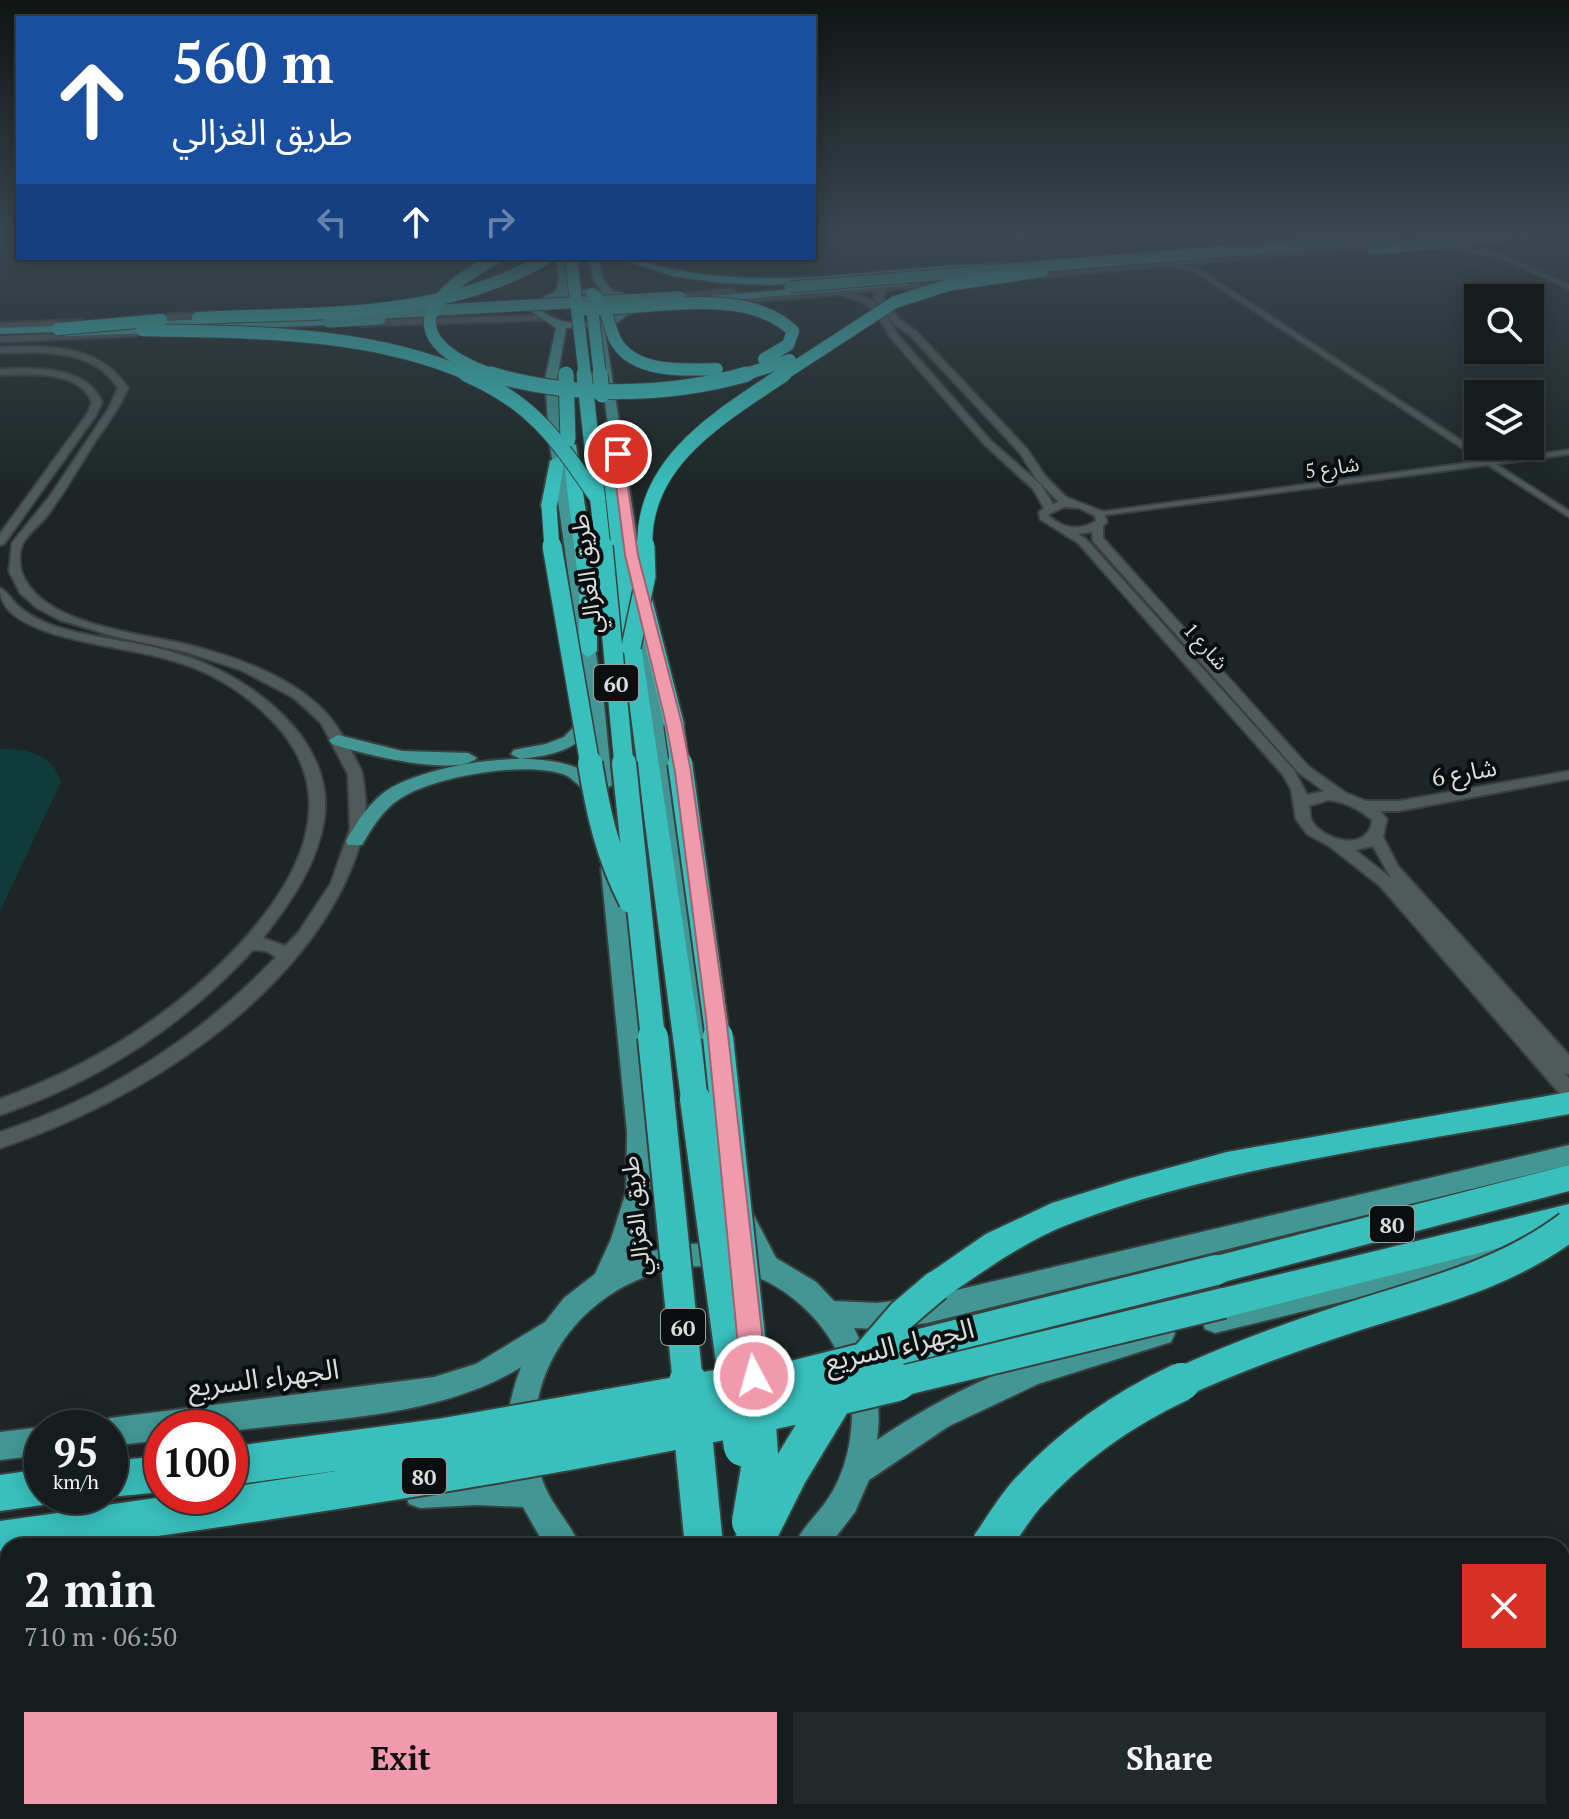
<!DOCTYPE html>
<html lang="en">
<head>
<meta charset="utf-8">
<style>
	:root { --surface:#161c1c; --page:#232929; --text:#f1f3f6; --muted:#9ea1a3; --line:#353a3b; --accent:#f29aad }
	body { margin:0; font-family:"PT Serif","Noto Sans Arabic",serif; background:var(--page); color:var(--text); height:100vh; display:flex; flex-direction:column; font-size:30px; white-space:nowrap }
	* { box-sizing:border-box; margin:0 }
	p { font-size:26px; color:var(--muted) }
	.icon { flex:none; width:44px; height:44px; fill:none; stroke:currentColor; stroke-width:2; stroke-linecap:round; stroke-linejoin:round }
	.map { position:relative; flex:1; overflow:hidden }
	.panel { position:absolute; left:0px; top:1538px; width:1570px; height:282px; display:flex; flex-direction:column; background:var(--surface); border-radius:24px 24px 0 0; box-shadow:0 4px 20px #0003,0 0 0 2px var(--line) }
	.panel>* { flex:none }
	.banner { position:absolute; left:16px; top:16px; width:800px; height:244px; border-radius:0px; box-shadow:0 4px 20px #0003,0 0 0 2px var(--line); background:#1a4fa0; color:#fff; overflow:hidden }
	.controls { position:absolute; left:1464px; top:284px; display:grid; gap:16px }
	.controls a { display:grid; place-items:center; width:80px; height:80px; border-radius:0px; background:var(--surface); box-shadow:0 4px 20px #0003,0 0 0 2px var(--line); font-size:40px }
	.speed { position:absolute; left:24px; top:1410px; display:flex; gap:16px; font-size:40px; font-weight:700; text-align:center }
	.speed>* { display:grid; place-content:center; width:104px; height:104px; border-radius:50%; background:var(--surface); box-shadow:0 4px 20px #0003,0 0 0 2px var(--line); line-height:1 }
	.speed small { font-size:20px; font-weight:400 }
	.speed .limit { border:12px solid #d22; background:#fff; color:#111 }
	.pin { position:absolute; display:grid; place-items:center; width:68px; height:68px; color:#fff; margin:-34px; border:4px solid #fff; border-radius:50%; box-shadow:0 2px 8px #0007 }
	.me { position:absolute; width:88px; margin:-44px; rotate:354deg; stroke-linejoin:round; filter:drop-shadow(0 0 6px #0008) }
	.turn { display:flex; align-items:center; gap:28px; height:168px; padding:0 24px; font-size:36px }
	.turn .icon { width:104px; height:104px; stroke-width:2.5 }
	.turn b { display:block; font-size:56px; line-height:68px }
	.lanes { display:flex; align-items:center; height:76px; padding:0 24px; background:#0003; justify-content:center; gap:40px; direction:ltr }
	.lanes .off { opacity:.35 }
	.round { display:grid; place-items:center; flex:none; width:84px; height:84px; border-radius:0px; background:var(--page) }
	.headline { display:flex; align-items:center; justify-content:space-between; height:136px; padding:0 24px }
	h1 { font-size:48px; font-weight:800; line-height:60px }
	.action { display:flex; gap:16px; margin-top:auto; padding:16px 24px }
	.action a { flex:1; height:92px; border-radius:0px; background:var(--accent); color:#111; font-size:32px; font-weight:800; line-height:92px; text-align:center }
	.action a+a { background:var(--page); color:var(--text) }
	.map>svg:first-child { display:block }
	.green { fill:#0f3b3a }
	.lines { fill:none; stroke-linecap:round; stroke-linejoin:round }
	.minor-casing { stroke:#394140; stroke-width:4 }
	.tertiary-casing { stroke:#394140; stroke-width:4 }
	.secondary-casing { stroke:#394140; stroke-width:4 }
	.primary-casing { stroke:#394140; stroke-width:4 }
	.trunk-casing { stroke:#394140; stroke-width:4 }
	.motorway-casing { stroke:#394140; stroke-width:4 }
	.minor { fill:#505a59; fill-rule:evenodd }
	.tertiary { fill:#505a59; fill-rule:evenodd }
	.secondary { fill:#505a59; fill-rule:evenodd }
	.primary { fill:#429795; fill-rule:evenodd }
	.trunk { fill:#3eaca9; fill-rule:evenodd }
	.motorway { fill:#39c0bd; fill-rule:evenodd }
	.trunk-bridge-casing { stroke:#394140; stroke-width:13; stroke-linecap:butt }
	.motorway-bridge-far5-casing { stroke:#394140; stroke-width:14; stroke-linecap:butt }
	.motorway-bridge-far4-casing { stroke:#394140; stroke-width:17; stroke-linecap:butt }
	.motorway-bridge-far3-casing { stroke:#394140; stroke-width:22; stroke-linecap:butt }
	.motorway-bridge-far2-casing { stroke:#394140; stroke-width:28; stroke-linecap:butt }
	.motorway-bridge-far1-casing { stroke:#394140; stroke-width:34; stroke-linecap:butt }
	.motorway-bridge-casing { stroke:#394140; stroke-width:42; stroke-linecap:butt }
	.trunk-bridge { stroke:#3eaca9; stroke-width:11 }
	.motorway-bridge-far5 { stroke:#39c0bd; stroke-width:12 }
	.motorway-bridge-far4 { stroke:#39c0bd; stroke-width:15 }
	.motorway-bridge-far3 { stroke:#39c0bd; stroke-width:19 }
	.motorway-bridge-far2 { stroke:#39c0bd; stroke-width:24 }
	.motorway-bridge-far1 { stroke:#39c0bd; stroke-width:30 }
	.motorway-bridge { stroke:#39c0bd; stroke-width:38 }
	.route { fill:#f29aad; stroke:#9d6470; stroke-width:2 }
	.labels { text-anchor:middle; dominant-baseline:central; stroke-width:8; stroke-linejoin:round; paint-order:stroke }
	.far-street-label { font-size:20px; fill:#d8dedd; stroke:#0a0e0e }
	.shield { fill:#0a0e0e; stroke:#9aa09f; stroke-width:2 }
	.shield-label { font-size:22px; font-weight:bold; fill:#d8dedd }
	.street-label { font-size:24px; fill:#d8dedd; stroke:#0a0e0e }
	.near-street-label { font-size:28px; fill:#d8dedd; stroke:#0a0e0e }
</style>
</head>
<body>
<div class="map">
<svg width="1569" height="1819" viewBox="0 0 1569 1819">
	<rect width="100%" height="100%" fill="#1d2625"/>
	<path class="green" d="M 0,749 C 28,748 52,754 61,782 L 0,911 Z"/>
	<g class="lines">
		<defs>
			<path id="minor" d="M 1440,244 L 1503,255 L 1569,285 L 1569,289 L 1500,257 L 1438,247 Z
				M 1166,262 L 1198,269 L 1491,460 L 1569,450 L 1569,454 L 1496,464 L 1569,511 L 1569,517 L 1488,465 L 1097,516 L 1097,512 L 1100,512 L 1482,461 L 1194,271 L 1164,265 Z"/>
			<path id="tertiary" d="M 881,286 L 888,288 L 882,297 L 900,320 L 916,331 L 1027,449 L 1045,476 L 1066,497 L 1104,512 L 1107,522 L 1103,526 L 1103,538 L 1309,767 L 1346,793 L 1366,801 L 1399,801 L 1569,771 L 1569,779 L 1399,811 L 1380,811 L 1387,819 L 1383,837 L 1398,866 L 1569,1055 L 1569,1074 L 1564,1073 L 1569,1078 L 1569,1099 L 1562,1096 L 1380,886 L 1329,846 L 1307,834 L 1296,819 L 1291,789 L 1283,775 L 1078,543 L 1040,519 L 1039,512 L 1044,508 L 1033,489 L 985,445 L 890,337 L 876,312 L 862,302 L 833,292 L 837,290 L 867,298 L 882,308 L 897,334 L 991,441 L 1041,485 L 1053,504 L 1059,502 L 1037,480 L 1020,453 L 910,335 L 894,324 L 874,297 ZM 1064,507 L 1079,508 L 1095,516 L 1096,521 C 1080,531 1064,529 1049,516 L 1049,514 ZM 1092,532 L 1093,541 L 1299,773 L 1324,791 L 1307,795 L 1294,770 L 1086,539 L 1078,534 ZM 1328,800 C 1346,802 1359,809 1372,820 C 1369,854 1320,840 1311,819 C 1310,817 1310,808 1309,806 ZM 1373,846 L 1391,878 L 1355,850 Z
				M 0,347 C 48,346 98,343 128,388 C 120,407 108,423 96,440 C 80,465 65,492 47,516 C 40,525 29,532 23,543 C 19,551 19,564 22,573 C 42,627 145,633 193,646 C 237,658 284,674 318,705 C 337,722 350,748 361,770 C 365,781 367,819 365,830 C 363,838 359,846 357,853 C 308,996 137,1103 0,1148 L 0,1132 C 105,1098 200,1037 276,957 L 266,951 L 253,950 C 182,1027 99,1081 0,1115 L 0,1099 C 75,1072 142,1034 202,981 C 269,921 353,821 283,733 C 260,705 230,683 197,669 C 147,649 94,648 45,631 C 24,623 0,612 0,588 C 8,592 11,599 17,605 C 27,615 41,621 54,626 C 97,640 142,641 185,656 C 252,678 336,740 324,820 C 317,865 290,903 263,938 L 285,946 L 298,933 L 331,883 L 350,829 L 348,774 L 321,723 L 294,698 L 241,670 L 186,652 L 113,636 L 60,620 L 37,608 L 20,593 L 9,571 L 12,543 L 50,496 L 109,408 L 118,388 C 93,348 42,352 0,353 Z
				M 0,369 C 34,368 86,365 102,402 L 96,415 L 4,544 L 0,545 L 0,534 L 88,413 L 92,402 C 79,370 29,374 0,375 Z"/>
			<path id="secondary" d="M 1390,242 L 1393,246 L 1025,279 L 1021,276 Z
				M 956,279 L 959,284 L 718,305 L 714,302 Z
				M 733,288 L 736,293 L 662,300 L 658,297 Z
				M 215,312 L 218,317 L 144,322 L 139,319 L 144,316 Z
				M 542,315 L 545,320 L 362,326 L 357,323 L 362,320 Z
				M 82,320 L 79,325 L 0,329 L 0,323 Z
				M 140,331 L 137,336 L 0,342 L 0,336 Z"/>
			<path id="primary" d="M 557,258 L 567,258 L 570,285 L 567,290 L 601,290 L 593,279 L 589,258 L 599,258 L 603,279 L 612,291 L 622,293 L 635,304 L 633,311 L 605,331 L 718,1063 L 715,1069 L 707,1072 L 699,1069 L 696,1063 L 595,330 L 598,326 L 566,328 L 557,379 L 561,438 L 604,703 L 612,785 L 604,790 L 603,797 C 587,801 579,780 563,774 C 524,761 435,776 401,798 C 383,809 372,828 362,845 L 348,845 L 346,841 C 357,822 370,801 389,789 C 433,763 551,743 593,777 L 590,731 C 572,752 546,756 520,759 L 511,754 L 514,750 L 546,744 L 564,737 L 588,712 L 549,438 L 545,379 L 556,328 L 531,311 C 550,279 563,311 557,258 ZM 584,294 L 616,298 L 624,308 C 602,325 564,330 541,310 L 553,299 Z
				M 338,735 L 402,751 L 468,753 L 477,758 C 456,778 359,753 332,744 L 329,740 Z
				M 611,861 L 621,868 L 651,1132 L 650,1192 L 628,1259 C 670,1245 701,1238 745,1249 L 731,1222 L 735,1214 L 744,1211 L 753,1214 L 776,1258 L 816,1282 L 834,1301 L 877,1303 L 927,1297 L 1569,1145 L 1569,1165 L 927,1323 L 877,1329 L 854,1328 C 872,1364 883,1398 877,1440 C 964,1380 1060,1345 1161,1320 L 1171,1324 L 1175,1333 L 1171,1342 L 1038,1384 L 949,1426 L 869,1480 L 855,1512 L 829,1546 L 794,1546 C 800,1531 812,1520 822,1507 C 842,1482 851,1449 852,1417 C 853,1381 838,1344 814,1318 C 701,1193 500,1314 540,1472 C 547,1502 569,1520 580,1546 L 545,1546 L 523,1507 L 477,1505 L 420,1508 L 409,1504 L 405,1493 L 409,1482 L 420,1478 L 512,1477 C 502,1440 507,1403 521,1367 C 440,1418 324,1419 230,1431 L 230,1428 L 162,1428 L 162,1440 L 110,1446 L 110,1428 L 97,1428 L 100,1422 L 110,1418 L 434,1377 L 476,1364 L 545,1322 L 564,1298 L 595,1274 L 611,1239 L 626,1192 L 627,1132 L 601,868 Z
				M 1522,1233 L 1531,1237 L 1535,1245 L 1531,1253 L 1522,1257 L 1215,1333 L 1205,1329 L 1202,1320 L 1205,1311 L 1215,1307 Z
				M 42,1427 L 46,1428 L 42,1428 L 42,1455 L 0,1460 L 0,1432 Z
				M 683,1812 L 719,1812 L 720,1819 L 684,1819 Z"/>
			<path id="trunk" d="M 904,280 L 908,281 L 908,285 L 695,303 L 690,300 L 695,297 Z
				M 224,318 L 228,323 L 329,319 L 335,322 L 329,325 L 209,330 L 205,325 L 158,327 L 161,330 L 155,333 L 65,336 L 60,332 L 0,334 L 0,328 L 80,325 L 85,329 L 134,327 L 134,323 L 138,322 Z"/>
			<path id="motorway" d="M 618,258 C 639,258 657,267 677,270 C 708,276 738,278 770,278 C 856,278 941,262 1028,263 L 1034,266 L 1028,269 L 978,269 L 773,285 L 722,283 L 672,276 Z
				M 569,441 L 576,445 L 597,587 L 597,651 L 588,657 L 579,651 L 579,587 L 564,463 L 557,506 L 549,511 L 541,506 L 550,461 L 557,457 L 563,460 L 562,445 Z
				M 609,460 L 617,465 L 632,585 L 640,582 L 649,587 L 684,724 L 674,730 L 664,724 L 634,599 L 709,1099 L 705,1107 L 695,1110 L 685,1107 L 681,1099 L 622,647 L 601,465 Z
				M 1569,1092 L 1569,1114 C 1407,1144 1226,1165 1072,1223 C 1026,1240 987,1269 947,1296 L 936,1301 L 925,1296 L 920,1286 L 925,1276 L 986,1234 L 1052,1203 L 1128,1179 L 1227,1152 Z
				M 1569,1165 L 1569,1191 L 1216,1284 L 1205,1280 L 1200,1270 L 1205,1260 L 1216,1256 Z
				M 1569,1204 L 1569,1230 L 1223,1318 L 1212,1314 L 1207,1303 L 1212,1292 L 1223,1288 Z
				M 162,1456 L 162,1492 L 110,1497 L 108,1496 L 110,1461 Z
				M 42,1469 L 42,1496 L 56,1496 L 55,1500 L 42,1505 L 0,1511 L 0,1475 Z
				M 65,1512 L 78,1517 L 83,1530 L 78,1543 L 70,1546 L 8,1546 L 8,1556 L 0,1557 L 0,1521 Z
				M 653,1812 L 695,1812 L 694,1819 L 652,1819 Z
				M 710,1812 L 752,1812 L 753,1819 L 711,1819 Z
				M 764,1812 L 806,1812 L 807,1819 L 765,1819 Z
				M 868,1812 L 910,1812 L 909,1819 L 867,1819 Z"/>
		</defs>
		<use href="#minor" class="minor-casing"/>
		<use href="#tertiary" class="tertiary-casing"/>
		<use href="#secondary" class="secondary-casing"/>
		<use href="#primary" class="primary-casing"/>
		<use href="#trunk" class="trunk-casing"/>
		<use href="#motorway" class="motorway-casing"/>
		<use href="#minor" class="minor"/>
		<use href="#tertiary" class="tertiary"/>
		<use href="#secondary" class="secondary"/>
		<use href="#primary" class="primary"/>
		<use href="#trunk" class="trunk"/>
		<use href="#motorway" class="motorway"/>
		<defs>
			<path id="trunk-bridge" d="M 1372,249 L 1499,238
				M 790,287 L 1388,238
				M 366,314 L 680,297
				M 329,322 L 380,319"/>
			<path id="motorway-bridge-far5" d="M 495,258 C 476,270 455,281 440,299 C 406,339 465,366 497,376
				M 571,258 L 585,376
				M 592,294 C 606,302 607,318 612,332 C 625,374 682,370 717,369
				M 579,309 C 643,312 744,283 793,331 L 788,345 L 764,359
				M 593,316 L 600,376
				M 198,318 C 314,312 443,320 546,258
				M 58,329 L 161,320
				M 142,330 C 252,333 368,330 471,376
				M 740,376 L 790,360
				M 781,376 L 895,302 L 948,285 L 1042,271"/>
			<path id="motorway-bridge-far4" d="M 466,374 C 535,404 557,440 598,499
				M 490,374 C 571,398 667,397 747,374
				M 566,374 L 568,439
				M 584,374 L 603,548
				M 600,374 L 602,395
				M 549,506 L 552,548
				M 645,548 C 641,461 722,416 784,374"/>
			<path id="motorway-bridge-far3" d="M 552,546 L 590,765
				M 603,546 L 624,765
				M 631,647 L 646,576 L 645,546
				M 674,724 L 680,765"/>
			<path id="motorway-bridge-far2" d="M 590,763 C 598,813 608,856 631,901
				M 624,763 L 653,1039
				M 680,763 L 718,1039"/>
			<path id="motorway-bridge-far1" d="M 653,1037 L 688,1384
				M 718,1037 L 755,1384
				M 695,1099 L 734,1384
				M 862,1361 L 902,1315 L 936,1286
				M 745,1384 L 792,1376 L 1216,1270
				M 889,1384 L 1223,1303
				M 1177,1384 C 1229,1360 1283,1340 1337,1322 C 1417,1295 1501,1278 1569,1226"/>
			<path id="motorway-bridge" d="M 688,1382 L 704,1546
				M 734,1382 L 743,1447
				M 230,1466 L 445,1437 L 756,1382
				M 751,1522 L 760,1469 L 754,1382
				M 65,1530 C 344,1491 623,1448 897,1382
				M 752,1546 L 788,1474 L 839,1390
				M 990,1546 C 1002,1529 1013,1510 1026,1495 C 1069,1447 1123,1409 1181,1382"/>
		</defs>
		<use href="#trunk-bridge" class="trunk-bridge-casing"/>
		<use href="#motorway-bridge-far5" class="motorway-bridge-far5-casing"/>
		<use href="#motorway-bridge-far4" class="motorway-bridge-far4-casing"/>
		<use href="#motorway-bridge-far3" class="motorway-bridge-far3-casing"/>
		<use href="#motorway-bridge-far2" class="motorway-bridge-far2-casing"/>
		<use href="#motorway-bridge-far1" class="motorway-bridge-far1-casing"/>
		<use href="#motorway-bridge" class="motorway-bridge-casing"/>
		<use href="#trunk-bridge" class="trunk-bridge"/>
		<use href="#motorway-bridge-far5" class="motorway-bridge-far5"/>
		<use href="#motorway-bridge-far4" class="motorway-bridge-far4"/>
		<use href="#motorway-bridge-far3" class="motorway-bridge-far3"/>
		<use href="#motorway-bridge-far2" class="motorway-bridge-far2"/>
		<use href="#motorway-bridge-far1" class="motorway-bridge-far1"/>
		<use href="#motorway-bridge" class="motorway-bridge"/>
	</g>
	<linearGradient id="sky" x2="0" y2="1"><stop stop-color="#101514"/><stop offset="0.48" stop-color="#3a4751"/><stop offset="1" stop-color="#3a4751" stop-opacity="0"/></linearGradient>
	<rect width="1569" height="493" fill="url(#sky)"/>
	<path class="route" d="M 618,451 L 623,454 L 638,555 L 682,724 L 691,772 L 726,1017 L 767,1376 L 763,1385 L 754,1388 L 745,1385 L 741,1376 L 706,1017 L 675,772 L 666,724 L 625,555 L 612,454 Z"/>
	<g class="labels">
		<g class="far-street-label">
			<text transform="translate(1332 467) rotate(-8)">شارع 5</text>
			<text transform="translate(1206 646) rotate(48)">شارع 1</text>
		</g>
		<g class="shield">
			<rect x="594" y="665" width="44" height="36" rx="6"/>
			<rect x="1370" y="1206" width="44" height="36" rx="6"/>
			<rect x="661" y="1309" width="44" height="36" rx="6"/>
			<rect x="402" y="1458" width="44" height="36" rx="6"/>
		</g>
		<g class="shield-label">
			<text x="616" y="683">60</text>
			<text x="1392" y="1224">80</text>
			<text x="683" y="1327">60</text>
			<text x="424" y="1476">80</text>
		</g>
		<g class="street-label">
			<text transform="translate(586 574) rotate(-97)">طريق الغزالي</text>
			<text transform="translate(1464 772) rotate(-10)">شارع 6</text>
			<text transform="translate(635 1216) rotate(-96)">طريق الغزالي</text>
		</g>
		<g class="near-street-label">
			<text transform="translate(899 1344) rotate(-13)">الجهراء السريع</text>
			<text transform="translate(263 1377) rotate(-7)">الجهراء السريع</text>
		</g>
	</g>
</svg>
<div class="controls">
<a><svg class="icon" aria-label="search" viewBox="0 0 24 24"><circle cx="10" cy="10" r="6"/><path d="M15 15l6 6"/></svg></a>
<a><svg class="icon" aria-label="layers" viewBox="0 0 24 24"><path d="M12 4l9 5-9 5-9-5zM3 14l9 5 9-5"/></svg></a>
</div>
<div class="speed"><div>95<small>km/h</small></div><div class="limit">100</div></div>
<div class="pin" style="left:618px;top:454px;background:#d93025"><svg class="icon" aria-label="arrive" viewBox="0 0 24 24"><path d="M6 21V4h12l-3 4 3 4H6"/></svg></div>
<svg class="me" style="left:754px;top:1376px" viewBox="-20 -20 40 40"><circle r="17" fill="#f29aad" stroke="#fff" stroke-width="3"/><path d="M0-11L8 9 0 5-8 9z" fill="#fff"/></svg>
<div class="banner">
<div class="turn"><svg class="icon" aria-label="ahead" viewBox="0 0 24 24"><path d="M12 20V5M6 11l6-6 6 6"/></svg><div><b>560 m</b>طريق الغزالي</div></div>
<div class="lanes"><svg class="icon off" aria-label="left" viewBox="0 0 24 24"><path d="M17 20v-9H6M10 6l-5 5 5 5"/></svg><svg class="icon" aria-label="ahead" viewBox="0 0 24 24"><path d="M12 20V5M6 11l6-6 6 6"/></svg><svg class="icon off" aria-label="right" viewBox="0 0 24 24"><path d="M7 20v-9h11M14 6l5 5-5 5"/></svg></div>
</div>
<section class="panel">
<div class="headline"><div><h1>2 min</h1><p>710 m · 06:50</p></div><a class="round" style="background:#d93025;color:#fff"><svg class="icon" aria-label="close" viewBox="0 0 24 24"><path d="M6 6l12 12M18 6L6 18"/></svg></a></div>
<div class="action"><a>Exit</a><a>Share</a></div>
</section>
</div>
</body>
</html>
